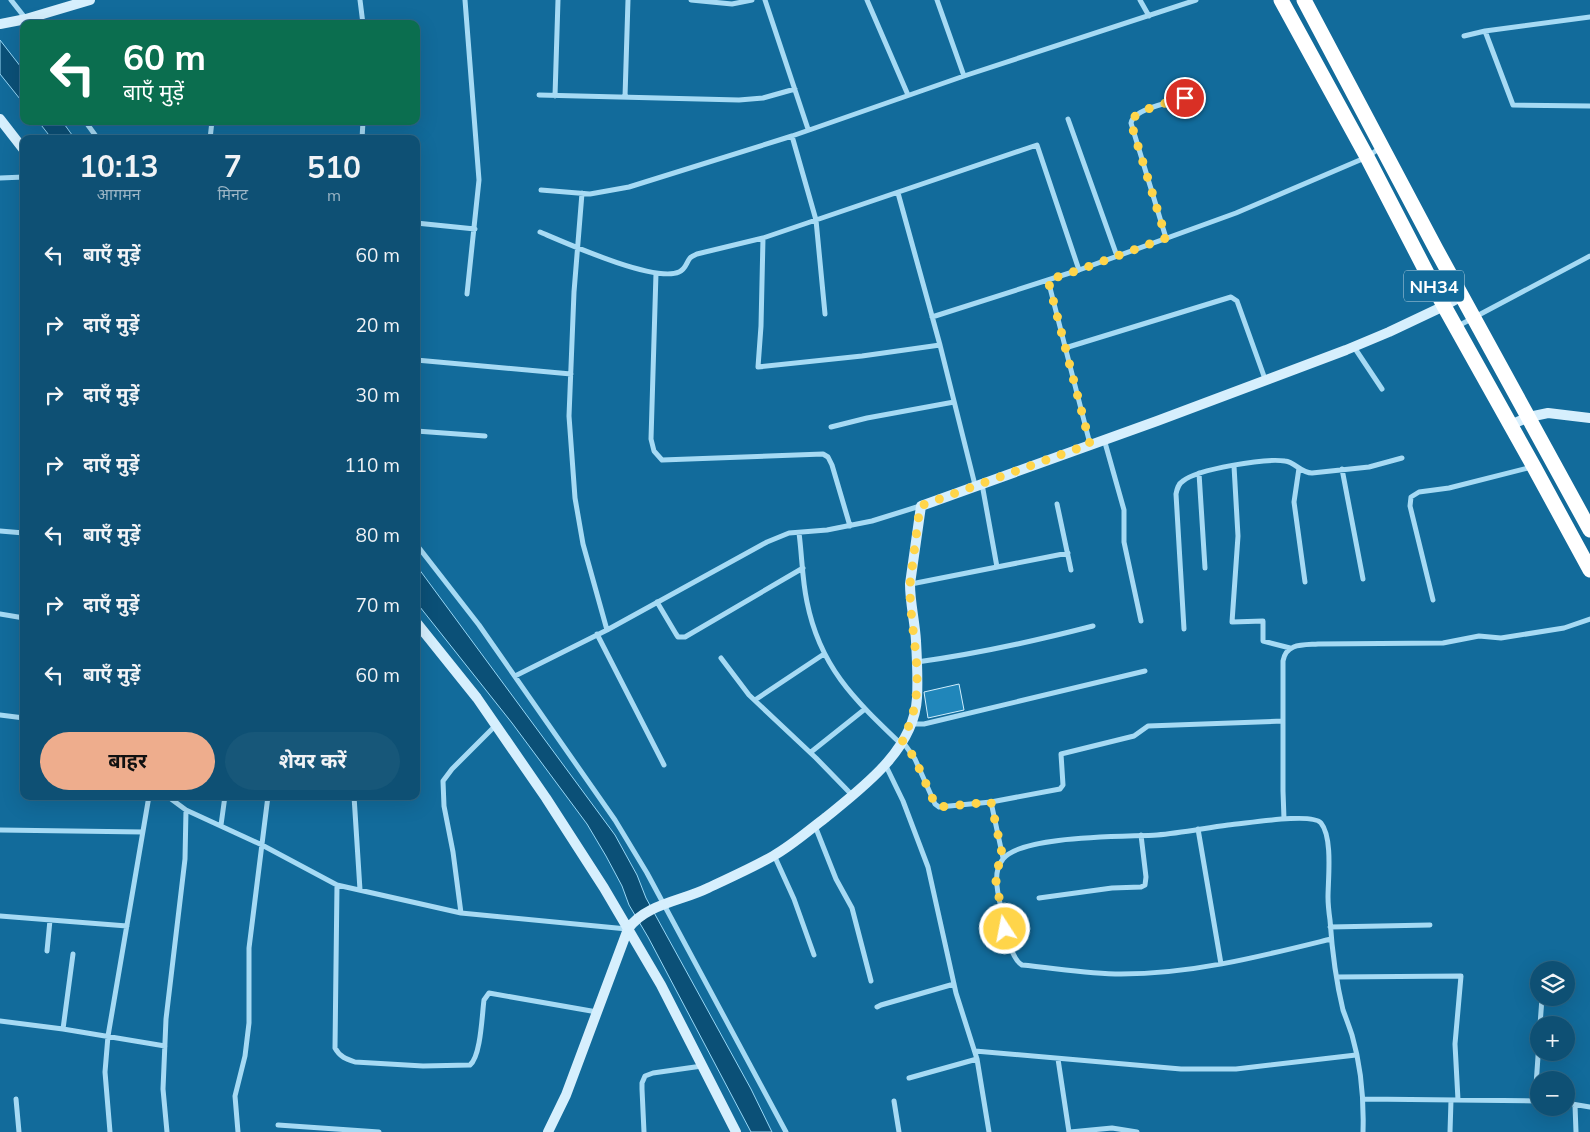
<!DOCTYPE html>
<html lang="hi">
<head>
<meta charset="utf-8">
<style>
	:root { --surface:#0e5074; --page:#175779; --text:#f1f3f6; --muted:#9bb5c5; --line:#2e6786; --accent:#eead8d }
	body { margin:0; font-family:Mulish,"Noto Sans Devanagari",sans-serif; background:var(--page); color:var(--text); height:100vh; display:flex; flex-direction:column; font-size:19px; white-space:nowrap }
	* { box-sizing:border-box; margin:0 }
	p { font-size:16px; color:var(--muted) }
	.icon { flex:none; width:28px; height:28px; fill:none; stroke:currentColor; stroke-width:2; stroke-linecap:round; stroke-linejoin:round }
	.map { position:relative; flex:1; overflow:hidden }
	.drawer { position:absolute; left:20px; top:135px; width:400px; height:665px; display:flex; flex-direction:column; background:var(--surface); border-radius:10px; box-shadow:0 5px 20px #0002,0 0 0 1px var(--line) }
	.drawer>* { flex:none }
	.guide { position:absolute; left:20px; top:20px; width:400px; height:105px; border-radius:10px; box-shadow:0 5px 20px #0002,0 0 0 1px var(--line); background:#0b6e4f; color:#fff; overflow:hidden }
	.buttons { position:absolute; left:1530px; top:961px; display:grid; gap:10px }
	.buttons a { display:grid; place-items:center; width:45px; height:45px; border-radius:50%; background:var(--surface); box-shadow:0 5px 20px #0002,0 0 0 1px var(--line); font-size:25px }
	.pin { position:absolute; display:grid; place-items:center; width:42px; height:42px; color:#fff; margin:-21px; border:2px solid #fff; border-radius:50%; box-shadow:0 1px 5px #0007 }
	.me { position:absolute; width:55px; margin:-28px; rotate:349deg; stroke-linejoin:round; filter:drop-shadow(0 0 4px #0008) }
	.turn { display:flex; align-items:center; gap:18px; height:105px; padding:0 20px; font-size:22px }
	.turn .icon { width:65px; height:65px; stroke-width:2.5 }
	.turn b { display:block; font-size:35px; line-height:42px }
	.eta { display:flex; justify-content:space-evenly; align-items:center; height:85px; text-align:center }
	.eta b { font-size:30px; font-weight:700; line-height:35px }
	.action { display:flex; gap:10px; margin-top:auto; padding:10px 20px }
	.action a { flex:1; height:58px; border-radius:30px; background:var(--accent); color:#111; font-size:20px; font-weight:700; line-height:58px; text-align:center }
	.action a+a { background:var(--page); color:var(--text) }
	ul { padding:0; list-style:none }
	li { display:flex; align-items:center; gap:15px; height:70px; padding:0 20px }
	li div { flex:1 }
	li b { display:block; font-size:19px }
	li em { font-style:normal }
	.map>svg:first-child { display:block }
	.water { fill:#0b5077; stroke:#98d8f7 }
	.building { fill:#2086ba; stroke:#cfeefd }
	.lines { fill:none; stroke-linecap:round; stroke-linejoin:round }
	.street { stroke:#a6daf4; stroke-width:5 }
	.secondary { stroke:#d6effd; stroke-width:10 }
	.highway { stroke:#fff; stroke-width:15 }
	.route { stroke:#ffd54a; stroke-width:9; stroke-dasharray:0 16.2 }
	.labels { text-anchor:middle; dominant-baseline:central; stroke-width:5; stroke-linejoin:round; paint-order:stroke }
	.shield { fill:#126b9b; stroke:#b8d3e1; stroke-width:1 }
	.shield-label { font-size:18px; font-weight:bold; fill:#fff }
</style>
</head>
<body>
<div class="map">
<svg width="1590" height="1132" viewBox="0 0 1590 1132">
	<rect width="100%" height="100%" fill="#126b9b"/>
	<path class="water" d="M 0,40 L 24,71 L 24,104 L 0,74 Z
		M 38,121 L 62,121 L 75,139 L 52,139 Z
		M 416,565 L 615,835 L 637,875 L 646,898 L 751,1089 L 772,1132 L 751,1132 L 648,937 L 629,905 L 622,886 L 606,856 L 587,824 L 512,723 L 416,602 Z"/>
	<path class="building" d="M 959,684 L 964,710 L 928,718 L 924,692 Z"/>
	<g class="lines">
		<path class="street" d="M 11,0 L 26,19
			M 360,0 L 363,24
			M 465,0 L 479,180 L 467,294
			M 691,0 L 732,4 L 752,0
			M 765,0 L 808,129
			M 867,0 L 908,95
			M 937,0 L 964,76
			M 1140,0 L 1149,16
			M 1590,17 L 1485,31 L 1513,105 L 1590,106
			M 1464,36 L 1485,31
			M 539,95 L 739,100 L 763,98 L 795,89
			M 555,96 L 558,0
			M 625,97 L 628,0
			M 1068,119 L 1117,256
			M 85,121 L 98,139
			M 792,136 L 816,220 L 825,314
			M 210,139 L 212,121
			M 362,139 L 363,121
			M 0,178 L 24,177
			M 541,190 L 590,194 L 629,187 L 792,136 L 964,76 L 1196,0
			M 582,193 L 574,292 L 569,416 L 575,498 L 583,544 L 607,630
			M 898,193 L 940,345 L 975,485
			M 416,223 L 475,229
			M 540,232 C 566,243 655,283 679,272 C 686,269 686,263 690,258 C 692,256 695,255 697,254 L 763,238 L 1037,145 L 1079,270
			M 763,238 L 761,326 L 758,367 L 862,356 L 940,345
			M 1166,238 L 1131,123 C 1133,109 1172,102 1185,98
			M 656,273 L 651,439 L 654,451 L 662,460 L 823,454 L 828,457 L 832,465 L 850,526
			M 1048,280 L 1090,444
			M 932,317 L 1079,270 L 1236,213 L 1367,157 L 1380,148
			M 1458,326 L 1590,256
			M 1354,347 L 1382,389
			M 1065,348 L 1231,297 L 1237,301 L 1265,379
			M 416,360 L 571,374
			M 831,427 L 867,418 L 954,402
			M 416,431 L 485,436
			M 1104,439 L 1124,510 L 1124,542 L 1141,621
			M 1234,466 L 1238,536 L 1232,622 L 1263,621 L 1263,641 L 1290,648
			M 1299,468 L 1294,502 L 1305,582
			M 1342,469 L 1363,579
			M 1199,473 L 1205,568
			M 982,484 L 997,567
			M 1057,504 L 1071,570
			M 0,531 L 24,533
			M 799,533 C 802,555 802,579 807,602 C 820,667 854,699 900,743
			M 416,544 L 479,625 L 615,820 L 647,873 L 786,1132
			M 911,584 L 1068,553
			M 1433,600 L 1410,506 L 1411,497 L 1419,492 L 1449,488 L 1532,467
			M 657,602 L 676,634 L 678,637 L 685,637 L 803,568
			M 0,614 L 24,618
			M 1184,629 L 1176,494 C 1177,489 1178,484 1183,481 C 1198,469 1265,458 1285,461 C 1295,462 1301,473 1312,473 L 1369,467 L 1402,458
			M 597,634 L 664,765
			M 721,658 L 749,695 L 816,758 L 852,795
			M 917,662 C 976,654 1035,641 1093,626
			M 515,676 L 607,630 L 767,542 L 789,533 L 827,530 L 872,521 L 920,506
			M 755,700 L 824,654
			M 0,715 L 24,718
			M 911,724 L 924,724 L 1145,671
			M 903,742 L 915,759 L 935,804 L 939,807 L 991,802 L 1003,858
			M 811,752 L 865,709
			M 885,764 L 903,801 L 928,867 L 956,993 L 977,1059 L 989,1132
			M 167,796 L 186,810 L 262,845 L 337,885 L 461,913 L 627,929
			M 354,796 L 360,890
			M 991,802 L 1060,789 L 1063,785 L 1061,754 L 1134,736 L 1148,726 L 1283,721
			M 1284,819 L 1283,791 L 1283,661 C 1286,643 1303,645 1318,644 L 1443,643 L 1479,636 L 1501,638 L 1564,628 L 1590,619
			M 221,825 L 225,796
			M 815,826 L 836,879 L 852,908 L 871,981
			M 1198,829 L 1221,964
			M 0,830 L 143,832
			M 774,855 L 794,899 L 814,955
			M 337,885 L 335,1048 C 340,1057 346,1059 355,1062 L 423,1066 L 470,1065 C 481,1056 482,1014 484,1000 L 489,993 L 597,1012
			M 1039,898 L 1112,888 L 1141,887 L 1145,885 L 1146,877 L 1141,835
			M 461,913 L 453,852 L 444,806 L 443,781 L 452,769 L 496,725
			M 0,916 L 127,926
			M 1330,927 L 1430,925
			M 1331,939 C 1262,956 1193,974 1121,974 C 1088,974 1055,968 1022,965 C 1010,958 1005,927 1002,913 C 999,897 991,873 1003,859 C 1022,835 1126,837 1157,835 C 1181,833 1205,828 1228,825 C 1244,824 1312,812 1321,823 C 1333,838 1328,879 1328,897 C 1328,905 1329,913 1330,920 C 1332,950 1336,981 1343,1010 C 1346,1018 1349,1026 1352,1035 C 1361,1066 1364,1100 1363,1132
			M 47,951 L 50,920
			M 1337,977 L 1461,976 L 1455,1044 L 1458,1100
			M 877,1007 L 881,1005 L 954,984
			M 0,1021 L 63,1029 L 165,1046
			M 1540,1025 L 1542,998
			M 63,1029 L 73,954
			M 975,1051 L 1181,1069 L 1236,1069 L 1356,1055
			M 1058,1059 L 1069,1132
			M 909,1078 L 977,1059
			M 16,1099 L 19,1132
			M 1364,1099 L 1539,1101
			M 1535,1100 L 1539,1042
			M 894,1101 L 899,1132
			M 1566,1103 L 1590,1107
			M 1575,1105 L 1576,1132
			M 278,1125 L 379,1132
			M 110,1132 L 105,1072 L 108,1036 L 149,796
			M 167,1132 L 163,1089 L 166,1019 L 185,859 L 186,810
			M 238,1132 L 235,1096 L 245,1056 L 249,1023 L 249,948 L 268,796
			M 644,1132 L 642,1089 L 642,1083 L 645,1076 L 653,1073 L 702,1066
			M 1070,1132 L 1112,1128 L 1137,1132
			M 1450,1132 L 1451,1100"/>
		<path class="secondary" d="M 0,24 L 26,19 L 90,0
			M 0,119 L 24,150
			M 1510,425 L 1529,417 L 1548,413 L 1590,418
			M 416,622 L 477,698 L 546,798 L 604,888 L 661,985 L 736,1132
			M 548,1132 L 566,1095 L 628,929 C 645,904 682,901 708,888 C 729,878 752,868 773,856 C 791,846 808,831 825,818 C 862,788 914,750 917,698 C 918,679 917,659 916,641 C 915,622 910,603 910,584 L 921,506 L 1157,421 L 1346,350 L 1389,332 L 1444,306 L 1462,296"/>
		<path class="highway" d="M 1281,0 L 1367,157 L 1444,306 L 1534,467 L 1590,570
			M 1304,0 L 1436,249 L 1590,530"/>
	</g>
	<g class="lines">
		<path class="route" d="M 1005,929 L 996,881 L 997,868 L 1003,858 L 991,802 L 939,807 L 935,804 L 915,759 L 902,740 C 931,689 909,638 910,584 L 920,506 L 1090,444 L 1048,280 L 1079,270 L 1166,238 L 1131,123 C 1133,109 1172,102 1185,98"/>
	</g>
	<g class="labels">
		<rect class="shield" x="1404" y="270.5" width="60" height="31" rx="4"/>
		<g class="shield-label">
			<text x="1434" y="286">NH34</text>
		</g>
	</g>
</svg>
<div class="buttons">
<a><svg class="icon" aria-label="layers" viewBox="0 0 24 24"><path d="M12 4l9 5-9 5-9-5zM3 14l9 5 9-5"/></svg></a>
<a>+</a>
<a>−</a>
</div>
<div class="pin" style="left:1185px;top:98px;background:#d93025"><svg class="icon" aria-label="arrive" viewBox="0 0 24 24"><path d="M6 21V4h12l-3 4 3 4H6"/></svg></div>
<svg class="me" style="left:1005px;top:929px" viewBox="-20 -20 40 40"><circle r="17" fill="#ffd54a" stroke="#fff" stroke-width="3"/><path d="M0-11L8 9 0 5-8 9z" fill="#fff"/></svg>
<div class="guide">
<div class="turn"><svg class="icon" aria-label="left" viewBox="0 0 24 24"><path d="M17 20v-9H6M10 6l-5 5 5 5"/></svg><div><b>60 m</b>बाएँ मुड़ें</div></div>
</div>
<section class="drawer">
<div class="eta">
<div><b>10:13</b><p>आगमन</p></div>
<div><b>7</b><p>मिनट</p></div>
<div><b>510</b><p>m</p></div>
</div>
<ul>
<li><svg class="icon" aria-label="left" viewBox="0 0 24 24"><path d="M17 20v-9H6M10 6l-5 5 5 5"/></svg><div><b>बाएँ मुड़ें</b></div><em>60 m</em></li>
<li><svg class="icon" aria-label="right" viewBox="0 0 24 24"><path d="M7 20v-9h11M14 6l5 5-5 5"/></svg><div><b>दाएँ मुड़ें</b></div><em>20 m</em></li>
<li><svg class="icon" aria-label="right" viewBox="0 0 24 24"><path d="M7 20v-9h11M14 6l5 5-5 5"/></svg><div><b>दाएँ मुड़ें</b></div><em>30 m</em></li>
<li><svg class="icon" aria-label="right" viewBox="0 0 24 24"><path d="M7 20v-9h11M14 6l5 5-5 5"/></svg><div><b>दाएँ मुड़ें</b></div><em>110 m</em></li>
<li><svg class="icon" aria-label="left" viewBox="0 0 24 24"><path d="M17 20v-9H6M10 6l-5 5 5 5"/></svg><div><b>बाएँ मुड़ें</b></div><em>80 m</em></li>
<li><svg class="icon" aria-label="right" viewBox="0 0 24 24"><path d="M7 20v-9h11M14 6l5 5-5 5"/></svg><div><b>दाएँ मुड़ें</b></div><em>70 m</em></li>
<li><svg class="icon" aria-label="left" viewBox="0 0 24 24"><path d="M17 20v-9H6M10 6l-5 5 5 5"/></svg><div><b>बाएँ मुड़ें</b></div><em>60 m</em></li>
</ul>
<div class="action"><a>बाहर</a><a>शेयर करें</a></div>
</section>
</div>
</body>
</html>
